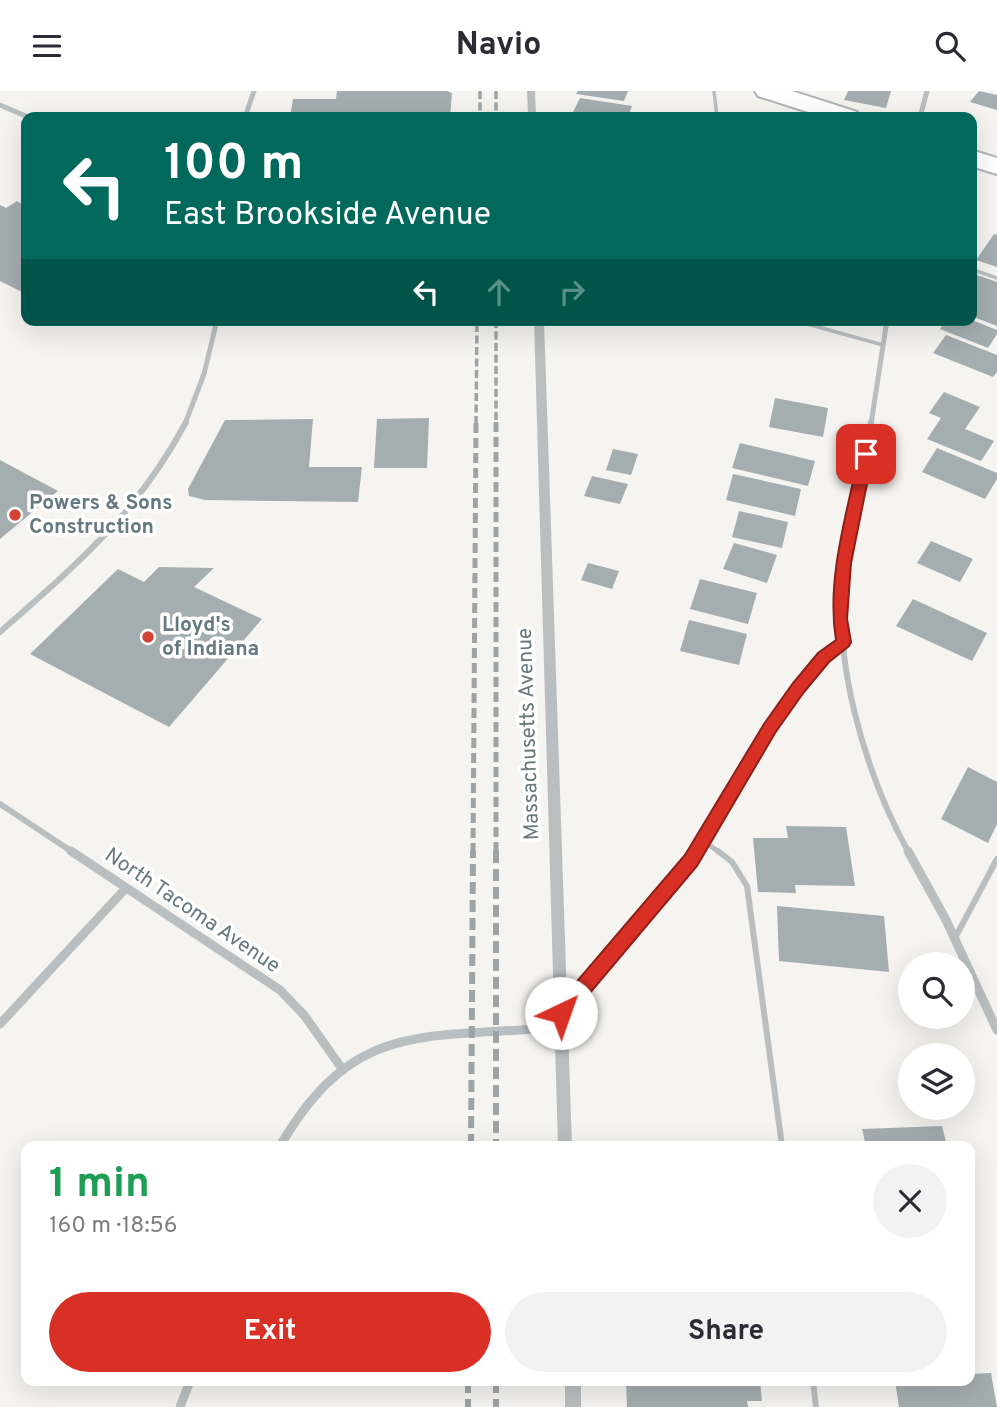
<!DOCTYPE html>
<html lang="en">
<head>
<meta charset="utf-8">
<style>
	:root { --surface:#fff; --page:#f2f2f3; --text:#2b2b33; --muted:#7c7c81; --accent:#d93025 }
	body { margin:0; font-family:Overpass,sans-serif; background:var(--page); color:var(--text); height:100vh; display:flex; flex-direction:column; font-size:26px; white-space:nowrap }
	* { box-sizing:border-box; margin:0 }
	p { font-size:23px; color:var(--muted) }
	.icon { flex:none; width:38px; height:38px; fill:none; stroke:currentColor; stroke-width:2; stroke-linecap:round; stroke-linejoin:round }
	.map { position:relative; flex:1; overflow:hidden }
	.panel { position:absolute; left:21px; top:1050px; width:954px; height:245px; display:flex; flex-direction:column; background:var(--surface); border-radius:14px; box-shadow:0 7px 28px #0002 }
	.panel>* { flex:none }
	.top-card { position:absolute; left:21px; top:21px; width:956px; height:214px; border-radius:14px; box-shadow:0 7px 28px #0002; background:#00695c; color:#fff; overflow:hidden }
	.tools { position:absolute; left:898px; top:861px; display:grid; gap:14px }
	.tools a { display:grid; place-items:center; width:77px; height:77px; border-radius:50%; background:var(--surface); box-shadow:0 7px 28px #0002; font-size:35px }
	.pin { position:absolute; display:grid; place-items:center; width:60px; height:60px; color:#fff; margin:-30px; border-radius:14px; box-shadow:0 4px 10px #0006 }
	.me { position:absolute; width:77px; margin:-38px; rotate:42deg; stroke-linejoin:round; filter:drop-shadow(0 0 5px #0008) }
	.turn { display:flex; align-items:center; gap:24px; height:147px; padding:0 28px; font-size:32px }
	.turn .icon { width:91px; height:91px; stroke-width:2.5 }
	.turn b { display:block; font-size:49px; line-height:60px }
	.lanes { display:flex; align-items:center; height:66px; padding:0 28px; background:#0003; justify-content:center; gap:35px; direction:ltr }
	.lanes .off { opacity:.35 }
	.round { display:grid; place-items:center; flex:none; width:74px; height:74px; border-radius:37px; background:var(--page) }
	.overview { display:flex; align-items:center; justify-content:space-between; height:119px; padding:0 28px }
	h1 { font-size:42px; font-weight:700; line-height:52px; color:#1e9e55 }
	.primary-button { display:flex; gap:14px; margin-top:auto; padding:14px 28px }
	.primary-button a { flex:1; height:80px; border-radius:42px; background:var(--accent); color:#fff; font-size:28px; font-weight:700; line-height:80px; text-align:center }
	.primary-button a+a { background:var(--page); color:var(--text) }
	header { display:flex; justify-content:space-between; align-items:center; height:91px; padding:0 28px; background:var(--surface); font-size:32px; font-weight:700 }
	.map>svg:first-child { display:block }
	.building { fill:#a4adb0 }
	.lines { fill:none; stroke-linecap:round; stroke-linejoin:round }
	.secondary-casing { stroke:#aeb5b8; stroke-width:4 }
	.service-far2 { stroke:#b9bfc1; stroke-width:3.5 }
	.service-far1 { stroke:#b9bfc1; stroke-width:5 }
	.service { stroke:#b9bfc1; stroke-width:6 }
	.minor-far2 { stroke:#b9bfc1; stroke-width:5 }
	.minor-far1 { stroke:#b9bfc1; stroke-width:6 }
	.minor { stroke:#b9bfc1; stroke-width:9 }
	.tertiary { fill:#b9bfc1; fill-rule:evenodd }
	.secondary { fill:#fff; fill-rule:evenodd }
	.rail-far2 { stroke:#9ca4a7; stroke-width:3.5; stroke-dasharray:8 3.5; stroke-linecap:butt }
	.rail-far1 { stroke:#9ca4a7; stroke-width:5; stroke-dasharray:10 5; stroke-linecap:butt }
	.rail { stroke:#9ca4a7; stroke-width:6; stroke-dasharray:12 6; stroke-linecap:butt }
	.route { fill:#d93025; stroke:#8d1f18; stroke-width:2 }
	.poi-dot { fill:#d34333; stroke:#fff; stroke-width:2.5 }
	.labels { text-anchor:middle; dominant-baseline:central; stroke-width:7; stroke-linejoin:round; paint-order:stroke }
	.poi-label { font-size:21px; font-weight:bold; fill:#667880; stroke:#fff; text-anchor:start }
	.street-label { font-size:21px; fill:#667880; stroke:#fff }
</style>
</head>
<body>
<header><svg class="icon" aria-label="menu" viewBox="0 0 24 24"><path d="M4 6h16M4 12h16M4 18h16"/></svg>Navio<svg class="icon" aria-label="search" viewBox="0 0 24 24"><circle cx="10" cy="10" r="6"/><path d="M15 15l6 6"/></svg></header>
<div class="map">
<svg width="997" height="1316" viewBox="0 0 997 1316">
	<rect width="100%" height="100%" fill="#f5f4f1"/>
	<path class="building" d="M 337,0 L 447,0 L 452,2 L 450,26 L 290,26 L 293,8 L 336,8 Z
		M 578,0 L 628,0 L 624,10 L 576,3 Z
		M 848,0 L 891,0 L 886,17 L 844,9 Z
		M 979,0 L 997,4 L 997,19 L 970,11 Z
		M 580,7 L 632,15 L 628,26 L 595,26 L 572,23 Z
		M 767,23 L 768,26 L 721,26 L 721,24 Z
		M 17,110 L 26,115 L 26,203 L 0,190 L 0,114 L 6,117 Z
		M 994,143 L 997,144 L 997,176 L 976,169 Z
		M 971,182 L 997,191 L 997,235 L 971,225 Z
		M 946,229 L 972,229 L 997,239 L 997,243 L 988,257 L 940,238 Z
		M 946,244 L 997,264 L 997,281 L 993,286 L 933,262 Z
		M 944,301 L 980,316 L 965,338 L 994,350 L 981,370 L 927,348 L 941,327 L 929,322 Z
		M 775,307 L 828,317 L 823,346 L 769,336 Z
		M 429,327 L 427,377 L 374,377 L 377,328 Z
		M 313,328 L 309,376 L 362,376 L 358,411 L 205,409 L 189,405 L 188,398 L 225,329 Z
		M 740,352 L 815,370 L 808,395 L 732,377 Z
		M 937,357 L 997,382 L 997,388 L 985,408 L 922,381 Z
		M 613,358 L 638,363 L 631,384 L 606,379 Z
		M 0,369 L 58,400 L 0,448 Z
		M 733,383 L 801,398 L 795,425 L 726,409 Z
		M 592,385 L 628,393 L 620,413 L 584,405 Z
		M 739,420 L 788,431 L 782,457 L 732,446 Z
		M 931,450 L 973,468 L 960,491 L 917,472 Z
		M 734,452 L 777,464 L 767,492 L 723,478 Z
		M 588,472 L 619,480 L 612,498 L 581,489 Z
		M 159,476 L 214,477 L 194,496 L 262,528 L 169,636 L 30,563 L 118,478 L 144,491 Z
		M 700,488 L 757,502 L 748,533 L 690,518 Z
		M 913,508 L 987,542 L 972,570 L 896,535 Z
		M 689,529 L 747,543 L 739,574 L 680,560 Z
		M 968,676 L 997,691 L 997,733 L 988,752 L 941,728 Z
		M 786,735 L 846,736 L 855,795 L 795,794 L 796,802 L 758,801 L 753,747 L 788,747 Z
		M 777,815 L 884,825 L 889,881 L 779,870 Z
		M 942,1035 L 947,1055 L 866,1055 L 862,1038 Z
		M 991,1282 L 997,1316 L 899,1316 L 895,1290 L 970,1290 L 970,1283 Z
		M 626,1290 L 760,1290 L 762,1310 L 747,1310 L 748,1316 L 627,1316 Z"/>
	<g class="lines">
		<defs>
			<path id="secondary" d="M 755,0 L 792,0 L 857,21 L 860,26 L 824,26 L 758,5 Z
				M 971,59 L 997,67 L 997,83 L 971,75 Z"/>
		</defs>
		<use href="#secondary" class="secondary-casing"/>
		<path class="service-far2" d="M 714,0 L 717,26
			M 971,178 L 997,187
			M 793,229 L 883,254"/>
		<path class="service-far1" d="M 704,750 L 720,762"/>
		<path class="service" d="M 718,760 L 732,771 L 747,795 L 782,1055
			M 955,847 L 997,768
			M 813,1290 L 816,1316"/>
		<path class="minor-far2" d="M 0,14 L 28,26
			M 245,26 L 254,0
			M 920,26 L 927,0
			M 185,333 L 204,283 L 217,229
			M 871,333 L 887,229"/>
		<path class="minor-far1" d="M 871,331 C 868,352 866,374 861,395 C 856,421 848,447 844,473 C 831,566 864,681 909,762
			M 0,541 C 76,474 138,422 186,331
			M 0,713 L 74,762
			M 696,762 C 746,689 776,612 843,551"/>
		<path class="minor" d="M 71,760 L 280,899 L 304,924 L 343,979
			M 908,760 L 946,829 L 997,939
			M 0,933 L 126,797
			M 280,1055 C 350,935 415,946 537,938 L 552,932 L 632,845 L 697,760
			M 180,1316 L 190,1290"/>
		<path class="tertiary" d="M 527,0 L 535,0 L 536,26 L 528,26 Z
			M 534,229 L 544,229 L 572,1055 L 558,1055 Z
			M 565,1290 L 581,1290 L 581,1316 L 565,1316 Z"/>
		<use href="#secondary" class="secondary"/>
		<path class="rail-far2" d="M 480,0 L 480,26
			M 496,0 L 496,26
			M 496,229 L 496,333
			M 476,333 L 477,229"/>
		<path class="rail-far1" d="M 496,331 L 496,762
			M 473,762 L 476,331"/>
		<path class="rail" d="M 496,760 L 496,1055
			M 471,1055 L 473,760
			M 468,1290 L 468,1316
			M 496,1290 L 496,1316"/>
	</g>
	<path class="route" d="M 866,359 L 873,363 L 851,472 L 847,528 L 851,551 L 849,555 L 829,571 L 804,601 L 775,642 L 697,775 L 568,928 L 561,931 L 555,928 L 552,922 L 555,916 L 685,764 L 764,633 L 793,592 L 818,562 L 836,549 C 826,488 847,423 859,363 Z"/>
	<g class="poi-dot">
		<circle cx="15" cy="424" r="7"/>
		<circle cx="148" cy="546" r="7"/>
	</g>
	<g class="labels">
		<g class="poi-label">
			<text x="29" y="412">Powers &amp; Sons<tspan x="29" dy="24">Construction</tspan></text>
			<text x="162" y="534">Lloyd's<tspan x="162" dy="24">of Indiana</tspan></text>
		</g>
		<g class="street-label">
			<text transform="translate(529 643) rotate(-92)">Massachusetts Avenue</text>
			<text transform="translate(192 820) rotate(34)">North Tacoma Avenue</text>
		</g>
	</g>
</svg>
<div class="tools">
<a><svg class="icon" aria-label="search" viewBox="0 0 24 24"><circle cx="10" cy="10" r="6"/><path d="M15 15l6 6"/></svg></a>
<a><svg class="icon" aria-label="layers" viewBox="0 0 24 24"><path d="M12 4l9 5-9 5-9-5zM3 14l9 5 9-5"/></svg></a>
</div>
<div class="pin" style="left:866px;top:363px;background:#d93025"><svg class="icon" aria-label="arrive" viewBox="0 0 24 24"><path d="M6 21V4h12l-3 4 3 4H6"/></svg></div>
<svg class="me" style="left:561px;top:922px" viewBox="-20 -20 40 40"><circle r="19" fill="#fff"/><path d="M0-13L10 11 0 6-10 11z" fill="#d93025"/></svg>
<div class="top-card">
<div class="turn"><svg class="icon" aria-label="left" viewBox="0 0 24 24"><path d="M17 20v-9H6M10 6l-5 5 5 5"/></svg><div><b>100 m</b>East Brookside Avenue</div></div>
<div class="lanes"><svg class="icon" aria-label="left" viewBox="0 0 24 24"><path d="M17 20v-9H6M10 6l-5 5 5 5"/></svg><svg class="icon off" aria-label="ahead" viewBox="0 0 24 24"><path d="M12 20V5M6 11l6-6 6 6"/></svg><svg class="icon off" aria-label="right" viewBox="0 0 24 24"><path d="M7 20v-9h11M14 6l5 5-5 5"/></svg></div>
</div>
<section class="panel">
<div class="overview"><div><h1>1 min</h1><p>160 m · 18:56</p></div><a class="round"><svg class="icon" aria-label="close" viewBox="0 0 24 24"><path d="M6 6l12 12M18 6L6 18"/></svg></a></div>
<div class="primary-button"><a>Exit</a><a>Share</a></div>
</section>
</div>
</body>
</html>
